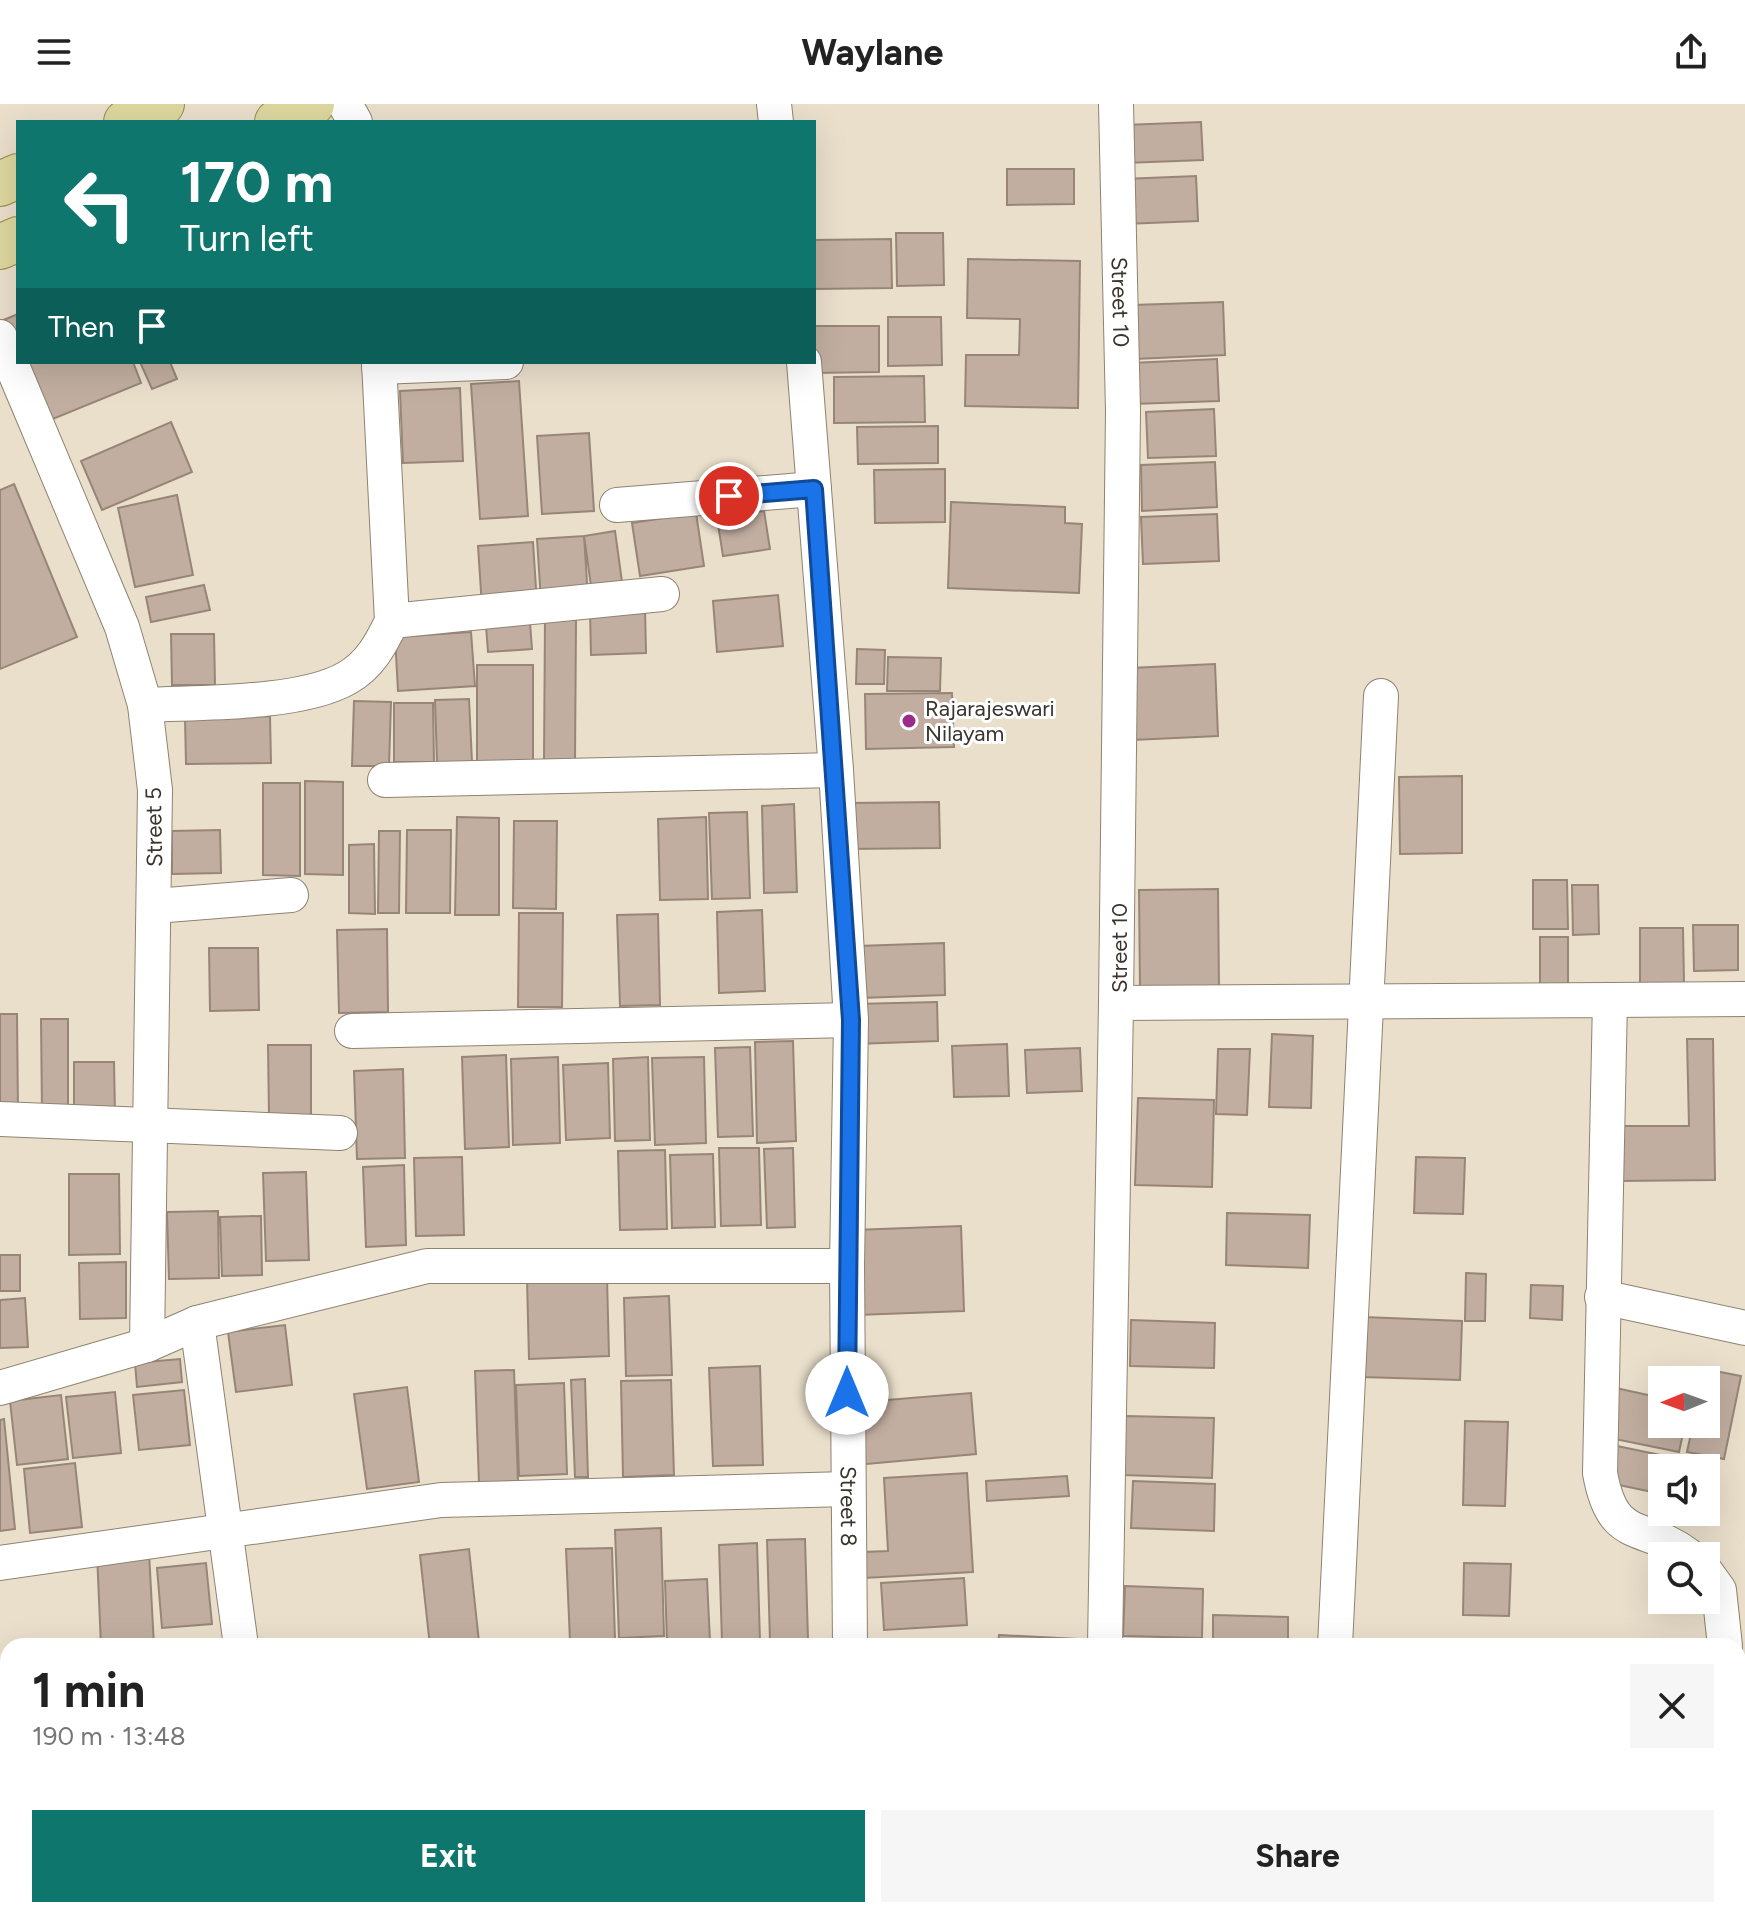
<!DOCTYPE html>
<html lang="en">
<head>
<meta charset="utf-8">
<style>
	:root { --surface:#fff; --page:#f6f6f6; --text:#222; --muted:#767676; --accent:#0f766e }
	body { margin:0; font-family:Figtree,sans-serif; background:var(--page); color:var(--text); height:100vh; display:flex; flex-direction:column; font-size:30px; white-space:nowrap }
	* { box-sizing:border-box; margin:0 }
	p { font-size:26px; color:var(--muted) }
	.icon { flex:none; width:44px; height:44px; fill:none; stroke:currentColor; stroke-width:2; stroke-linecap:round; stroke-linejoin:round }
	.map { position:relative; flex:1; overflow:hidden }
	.drawer { position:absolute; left:0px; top:1534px; width:1746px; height:280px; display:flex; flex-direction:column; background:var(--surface); border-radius:24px 24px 0 0; box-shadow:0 8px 32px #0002 }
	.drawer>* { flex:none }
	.top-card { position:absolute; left:16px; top:16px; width:800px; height:244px; border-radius:0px; box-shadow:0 8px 32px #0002; background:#0f766e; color:#fff; overflow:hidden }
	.needle { width:52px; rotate:269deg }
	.buttons { position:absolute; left:1648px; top:1262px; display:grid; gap:16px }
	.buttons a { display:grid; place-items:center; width:72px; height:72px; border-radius:0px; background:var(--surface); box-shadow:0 8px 32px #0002; font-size:40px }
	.pin { position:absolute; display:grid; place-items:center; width:68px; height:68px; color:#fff; margin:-34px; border:4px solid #fff; border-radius:50%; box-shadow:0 2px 8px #0007 }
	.me { position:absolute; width:88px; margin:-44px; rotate:0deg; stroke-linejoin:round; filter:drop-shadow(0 0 6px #0008) }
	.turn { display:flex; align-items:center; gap:28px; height:168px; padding:0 32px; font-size:36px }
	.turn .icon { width:104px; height:104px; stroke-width:2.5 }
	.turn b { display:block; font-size:56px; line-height:68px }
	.then { display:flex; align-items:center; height:76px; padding:0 32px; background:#0003; gap:16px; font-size:30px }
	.round { display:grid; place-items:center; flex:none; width:84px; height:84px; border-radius:0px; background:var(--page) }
	.overview { display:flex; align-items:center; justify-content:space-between; height:136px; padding:0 32px }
	h1 { font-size:48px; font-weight:700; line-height:60px }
	.action { display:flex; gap:16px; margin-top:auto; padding:16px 32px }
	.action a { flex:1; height:92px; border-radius:0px; background:var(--accent); color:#fff; font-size:32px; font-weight:700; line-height:92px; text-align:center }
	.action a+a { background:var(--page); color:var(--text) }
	header { display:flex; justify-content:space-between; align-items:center; height:104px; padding:0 32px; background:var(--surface); font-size:36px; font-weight:700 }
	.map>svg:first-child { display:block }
	.building { fill:#c1aea0; stroke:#978678; stroke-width:2 }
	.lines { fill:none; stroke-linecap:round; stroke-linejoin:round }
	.minor-casing { stroke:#8e8371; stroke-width:36 }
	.major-casing { stroke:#958d4e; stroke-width:46 }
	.minor { stroke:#fff; stroke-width:34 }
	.major { stroke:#ddd79f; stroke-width:44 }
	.route-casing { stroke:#114b97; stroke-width:20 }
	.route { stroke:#1a73e8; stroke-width:14 }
	.poi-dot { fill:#992b8a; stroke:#fff; stroke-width:3 }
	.labels { text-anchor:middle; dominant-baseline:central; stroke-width:6; stroke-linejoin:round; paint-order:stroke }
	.street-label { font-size:22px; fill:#39352d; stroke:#fff }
	.poi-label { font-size:22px; fill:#39352d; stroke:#fff; text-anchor:start }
</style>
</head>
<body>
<header><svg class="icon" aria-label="menu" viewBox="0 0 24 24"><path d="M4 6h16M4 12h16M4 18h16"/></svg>Waylane<svg class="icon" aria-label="share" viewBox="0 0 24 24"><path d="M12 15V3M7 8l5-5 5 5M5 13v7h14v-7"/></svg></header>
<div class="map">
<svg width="1745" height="1814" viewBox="0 0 1745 1814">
	<rect width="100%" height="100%" fill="#eadfcb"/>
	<path class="building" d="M 1201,18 L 1203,56 L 1125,59 L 1124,21 Z
		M 1007,65 L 1074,65 L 1074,100 L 1007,101 Z
		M 1196,72 L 1198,117 L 1125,120 L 1123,75 Z
		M 896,129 L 943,129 L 944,181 L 897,182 Z
		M 891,135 L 892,184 L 814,185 L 814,136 Z
		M 968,155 L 1080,157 L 1078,304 L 965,302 L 966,251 L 1019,251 L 1020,215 L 967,214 Z
		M 1223,198 L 1225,251 L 1135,255 L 1133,201 Z
		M 18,210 L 18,258 L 133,258 L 141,279 L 43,319 L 1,217 Z
		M 888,213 L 941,213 L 942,261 L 888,262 Z
		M 814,222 L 879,222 L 879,268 L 814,269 Z
		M 1217,255 L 1219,297 L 1133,300 L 1131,259 Z
		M 140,258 L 170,258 L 177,275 L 152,285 Z
		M 924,272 L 925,318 L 834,319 L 834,273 Z
		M 519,277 L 528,412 L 480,415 L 471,280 Z
		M 460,284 L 463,357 L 403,359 L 400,287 Z
		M 1214,305 L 1216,352 L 1148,354 L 1146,308 Z
		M 171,318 L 192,368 L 102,406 L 81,357 Z
		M 938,322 L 938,359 L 858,360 L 857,323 Z
		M 589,329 L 594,407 L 542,410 L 537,332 Z
		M 1215,358 L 1217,403 L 1142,407 L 1141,361 Z
		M 945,365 L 945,418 L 875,419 L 874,366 Z
		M 14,380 L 77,533 L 0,565 L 0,386 Z
		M 177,391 L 193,471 L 135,483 L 118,404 Z
		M 951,398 L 1065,403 L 1065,419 L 1082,420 L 1079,489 L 948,484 Z
		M 764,407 L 770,445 L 723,452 L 717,414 Z
		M 696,409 L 704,462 L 640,472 L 632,419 Z
		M 1217,410 L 1219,457 L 1143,460 L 1141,413 Z
		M 615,427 L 623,485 L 592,489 L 584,432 Z
		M 584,432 L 588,493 L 541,497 L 537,435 Z
		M 533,438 L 537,500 L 482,503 L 478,442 Z
		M 204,481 L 210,506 L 151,518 L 146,493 Z
		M 778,491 L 783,542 L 717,548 L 713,497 Z
		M 645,505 L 646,549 L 591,551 L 590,506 Z
		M 545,516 L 576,516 L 575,657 L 544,656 Z
		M 530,519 L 532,545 L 488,548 L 486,522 Z
		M 471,528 L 475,582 L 398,587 L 395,533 Z
		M 171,530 L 214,530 L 215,581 L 172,581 Z
		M 857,545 L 885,546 L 884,580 L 856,580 Z
		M 888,553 L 941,554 L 940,587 L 887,587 Z
		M 1215,560 L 1218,632 L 1133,636 L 1130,564 Z
		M 477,561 L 533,561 L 533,663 L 477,663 Z
		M 952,589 L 954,643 L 866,645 L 865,590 Z
		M 469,595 L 472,658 L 437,659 L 435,596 Z
		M 354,597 L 391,598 L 389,662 L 352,662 Z
		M 394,599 L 433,599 L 434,658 L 394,658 Z
		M 270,612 L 271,659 L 186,660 L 185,614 Z
		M 1462,672 L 1462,749 L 1400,750 L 1399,673 Z
		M 305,677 L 343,678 L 343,771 L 305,770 Z
		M 263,679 L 300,679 L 300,772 L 263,771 Z
		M 939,698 L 940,744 L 849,745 L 849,699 Z
		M 794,700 L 797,788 L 764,789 L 762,702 Z
		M 747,708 L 750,794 L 712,795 L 709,709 Z
		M 457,713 L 499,714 L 499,811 L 455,811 Z
		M 706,713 L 708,795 L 660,796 L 658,715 Z
		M 514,717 L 557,717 L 556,805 L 513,804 Z
		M 220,726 L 221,769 L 172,770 L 172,727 Z
		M 407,726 L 451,726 L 450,809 L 406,809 Z
		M 379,727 L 400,727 L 399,809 L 378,809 Z
		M 374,740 L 375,810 L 349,809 L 349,741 Z
		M 1533,776 L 1567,776 L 1568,825 L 1533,825 Z
		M 1572,781 L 1598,781 L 1599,830 L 1573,831 Z
		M 1218,785 L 1219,885 L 1140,886 L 1139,786 Z
		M 762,806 L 765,887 L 719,889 L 717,808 Z
		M 519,809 L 563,809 L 562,903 L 518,903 Z
		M 658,810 L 660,901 L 620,902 L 617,811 Z
		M 1693,821 L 1738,821 L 1738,866 L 1694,867 Z
		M 1640,824 L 1683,824 L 1684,879 L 1640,880 Z
		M 387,825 L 388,908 L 339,909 L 337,826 Z
		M 1540,833 L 1568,833 L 1568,880 L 1540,881 Z
		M 944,839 L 945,891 L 860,894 L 858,842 Z
		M 209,844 L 258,844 L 259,906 L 210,907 Z
		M 937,898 L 938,937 L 856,940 L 855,900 Z
		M 0,910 L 17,910 L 18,1009 L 0,1009 Z
		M 41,915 L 68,915 L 68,1009 L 42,1009 Z
		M 1272,930 L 1313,932 L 1311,1004 L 1269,1003 Z
		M 1687,935 L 1713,935 L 1715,1076 L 1619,1077 L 1618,1022 L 1689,1022 Z
		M 793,937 L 796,1037 L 757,1039 L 755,938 Z
		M 1007,940 L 1009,992 L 954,993 L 952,942 Z
		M 268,941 L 311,941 L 311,1011 L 269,1011 Z
		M 750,943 L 753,1032 L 718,1033 L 715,944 Z
		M 1080,944 L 1082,987 L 1027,989 L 1025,946 Z
		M 1218,945 L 1250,945 L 1247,1011 L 1216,1010 Z
		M 506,951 L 509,1043 L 465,1045 L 462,953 Z
		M 558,953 L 560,1039 L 513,1041 L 511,955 Z
		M 648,953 L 650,1036 L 615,1037 L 613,955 Z
		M 704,953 L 706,1039 L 655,1041 L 652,954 Z
		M 74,958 L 114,958 L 115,1011 L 74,1012 Z
		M 608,959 L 610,1034 L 566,1036 L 563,961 Z
		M 403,965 L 405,1054 L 357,1055 L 354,967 Z
		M 1138,994 L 1214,996 L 1212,1083 L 1135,1081 Z
		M 719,1044 L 759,1044 L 761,1121 L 721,1122 Z
		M 793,1044 L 795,1123 L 767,1124 L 764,1045 Z
		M 665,1046 L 667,1125 L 620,1126 L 618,1047 Z
		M 713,1050 L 715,1123 L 672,1124 L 670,1051 Z
		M 462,1053 L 464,1131 L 416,1132 L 414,1054 Z
		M 1416,1053 L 1465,1054 L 1463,1110 L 1414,1109 Z
		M 404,1061 L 406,1141 L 366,1143 L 363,1063 Z
		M 306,1068 L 309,1156 L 266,1157 L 263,1069 Z
		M 69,1070 L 119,1070 L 120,1150 L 69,1151 Z
		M 218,1107 L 219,1174 L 169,1175 L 167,1108 Z
		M 1227,1109 L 1310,1111 L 1308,1164 L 1226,1161 Z
		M 261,1112 L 262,1171 L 222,1172 L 220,1113 Z
		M 961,1122 L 964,1207 L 857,1211 L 854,1126 Z
		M 0,1151 L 20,1151 L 20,1187 L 0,1187 Z
		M 126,1158 L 126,1214 L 80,1215 L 79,1159 Z
		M 1466,1169 L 1486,1170 L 1485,1217 L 1465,1217 Z
		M 607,1173 L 609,1252 L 529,1255 L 527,1176 Z
		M 1531,1181 L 1563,1182 L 1562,1216 L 1530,1214 Z
		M 669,1192 L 672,1271 L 626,1272 L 624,1194 Z
		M 25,1194 L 28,1243 L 0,1244 L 0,1196 Z
		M 1364,1213 L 1462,1217 L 1460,1276 L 1362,1273 Z
		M 1131,1216 L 1215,1219 L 1214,1264 L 1130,1262 Z
		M 285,1221 L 292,1281 L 236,1288 L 228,1228 Z
		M 180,1255 L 182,1278 L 137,1283 L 135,1259 Z
		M 760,1262 L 763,1361 L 713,1362 L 709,1264 Z
		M 1705,1265 L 1741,1272 L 1724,1355 L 1687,1348 L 1693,1320 L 1706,1320 Z
		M 514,1266 L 518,1377 L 479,1379 L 475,1267 Z
		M 585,1275 L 588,1373 L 575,1373 L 571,1276 Z
		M 671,1276 L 674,1371 L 623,1373 L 621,1277 Z
		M 564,1279 L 567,1370 L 519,1372 L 516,1281 Z
		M 407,1283 L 419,1378 L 367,1385 L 354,1290 Z
		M 1616,1284 L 1662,1294 L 1662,1320 L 1685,1320 L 1679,1348 L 1605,1333 Z
		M 184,1286 L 190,1341 L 139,1346 L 133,1291 Z
		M 115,1288 L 121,1349 L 73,1354 L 66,1293 Z
		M 971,1289 L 976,1350 L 856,1361 L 851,1299 Z
		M 61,1291 L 68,1355 L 17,1361 L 10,1297 Z
		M 1125,1312 L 1214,1314 L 1212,1374 L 1123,1371 Z
		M 4,1315 L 15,1425 L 0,1427 L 0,1316 Z
		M 1465,1317 L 1508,1318 L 1505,1402 L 1463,1401 Z
		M 1617,1342 L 1699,1359 L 1698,1364 L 1662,1364 L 1662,1390 L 1609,1379 Z
		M 75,1359 L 82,1423 L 30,1429 L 24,1365 Z
		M 967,1369 L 973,1468 L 864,1474 L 863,1448 L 888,1447 L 884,1374 Z
		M 1067,1372 L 1069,1392 L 987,1397 L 986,1377 Z
		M 1133,1377 L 1215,1380 L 1214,1427 L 1131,1424 Z
		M 661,1424 L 664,1532 L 619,1534 L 615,1426 Z
		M 805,1435 L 808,1535 L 770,1536 L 767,1436 Z
		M 757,1439 L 760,1537 L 722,1538 L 719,1441 Z
		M 612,1444 L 615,1535 L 570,1537 L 566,1445 Z
		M 469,1445 L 479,1538 L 430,1542 L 420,1451 Z
		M 149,1448 L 154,1542 L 101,1542 L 97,1450 Z
		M 206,1459 L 212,1520 L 162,1524 L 157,1464 Z
		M 1464,1459 L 1511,1460 L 1509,1512 L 1463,1511 Z
		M 964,1474 L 967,1521 L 884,1526 L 881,1479 Z
		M 707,1475 L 710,1537 L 667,1539 L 665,1477 Z
		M 1125,1482 L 1203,1485 L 1202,1534 L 1123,1532 Z
		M 1213,1511 L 1288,1513 L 1288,1540 L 1213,1537 Z
		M 999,1531 L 1077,1535 L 1077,1542 L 998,1542 Z
		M 529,1536 L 530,1542 L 485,1542 L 485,1541 Z
		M 17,1806 L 68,1806 L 69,1814 L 18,1814 Z
		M 402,1806 L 431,1806 L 432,1814 L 403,1814 Z
		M 436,1806 L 460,1806 L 462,1814 L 437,1814 Z
		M 574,1806 L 575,1814 L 541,1814 L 541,1808 Z
		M 758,1806 L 812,1806 L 812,1814 L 758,1814 Z
		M 1192,1811 L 1192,1814 L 1125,1814 L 1125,1812 Z"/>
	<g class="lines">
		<defs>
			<g id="minor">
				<path d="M 345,0 L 355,18"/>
				<path d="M 774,0 L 776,18"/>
				<path id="s1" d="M 1116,0 L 1123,307 L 1116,899 L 1610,896 L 1600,1369 C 1613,1442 1644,1417 1689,1452"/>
				<path d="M 0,233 L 122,523 L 145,601 L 155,686 L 147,1241"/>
				<path id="s2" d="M 804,258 L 836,666 L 851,916 L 847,1162 L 850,1542"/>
				<path d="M 379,263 L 506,258"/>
				<path d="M 617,401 L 814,385"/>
				<path d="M 392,517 L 662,490"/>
				<path d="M 145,601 C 199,598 300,601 347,574 C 370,561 381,540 392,517 L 379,258"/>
				<path d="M 385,676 L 836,666"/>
				<path d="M 155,802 L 291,791"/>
				<path d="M 1610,896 L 1745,895"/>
				<path d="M 352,927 L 851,916"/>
				<path d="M 0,1015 L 340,1029"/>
				<path d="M 1602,1193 L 1745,1224"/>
				<path d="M 197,1219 L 241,1542"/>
				<path d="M 0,1284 L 147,1241 L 197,1219 L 427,1162 L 847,1162"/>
				<path d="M 0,1459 L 441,1396 L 848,1385"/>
				<path d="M 1706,1468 L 1719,1486 L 1725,1542"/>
				<path d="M 1105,1542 L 1116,899"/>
				<path d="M 1335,1542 L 1381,592"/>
				<path d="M 0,1720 L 8,1719"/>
				<path d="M 1738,1756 L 1745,1758"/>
				<path d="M 273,1806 L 274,1814"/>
				<path d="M 857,1806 L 858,1814"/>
				<path d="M 1101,1814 L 1101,1806"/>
				<path d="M 1693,1814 L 1694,1806"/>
			</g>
			<path id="major" d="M 126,18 L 162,0
				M 277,18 L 312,0
				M 0,80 L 18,72
				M 0,143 L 18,135"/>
		</defs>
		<use href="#minor" class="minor-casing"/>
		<use href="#major" class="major-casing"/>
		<use href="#minor" class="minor"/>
		<use href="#major" class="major"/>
	</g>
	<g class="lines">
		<defs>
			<path id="route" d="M 729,392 L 814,385 L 851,916 L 847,1289"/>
		</defs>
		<use href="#route" class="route-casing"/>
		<use href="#route" class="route"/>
	</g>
	<circle class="poi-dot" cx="909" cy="617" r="8"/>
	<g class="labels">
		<g class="street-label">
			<text stroke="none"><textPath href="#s1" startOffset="198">Street 10</textPath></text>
			<text transform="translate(154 723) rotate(-91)">Street 5</text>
			<text transform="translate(1119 844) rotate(-90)">Street 10</text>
			<text stroke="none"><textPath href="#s2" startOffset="1146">Street 8</textPath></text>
		</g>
		<g class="poi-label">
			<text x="925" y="604">Rajarajeswari<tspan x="925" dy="25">Nilayam</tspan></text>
		</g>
	</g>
</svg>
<div class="buttons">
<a><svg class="needle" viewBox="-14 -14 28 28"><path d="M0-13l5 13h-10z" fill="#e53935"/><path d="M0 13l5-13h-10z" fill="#767676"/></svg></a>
<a><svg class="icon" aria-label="sound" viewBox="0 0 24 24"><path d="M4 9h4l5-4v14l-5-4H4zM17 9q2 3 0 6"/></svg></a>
<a><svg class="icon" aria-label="search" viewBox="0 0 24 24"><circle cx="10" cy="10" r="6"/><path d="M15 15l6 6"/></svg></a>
</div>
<div class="pin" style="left:729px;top:392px;background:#d93025"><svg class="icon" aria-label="arrive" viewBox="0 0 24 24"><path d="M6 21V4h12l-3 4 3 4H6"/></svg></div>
<svg class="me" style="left:847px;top:1289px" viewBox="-20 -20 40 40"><circle r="19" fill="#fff"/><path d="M0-13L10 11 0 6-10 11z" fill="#1a73e8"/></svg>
<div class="top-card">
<div class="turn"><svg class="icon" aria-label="left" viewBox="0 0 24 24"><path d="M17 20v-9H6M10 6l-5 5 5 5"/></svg><div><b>170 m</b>Turn left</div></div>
<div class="then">Then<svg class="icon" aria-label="arrive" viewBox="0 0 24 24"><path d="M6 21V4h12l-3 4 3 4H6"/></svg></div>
</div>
<section class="drawer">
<div class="overview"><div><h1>1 min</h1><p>190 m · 13:48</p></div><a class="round"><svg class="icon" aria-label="close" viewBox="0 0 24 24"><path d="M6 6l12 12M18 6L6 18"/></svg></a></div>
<div class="action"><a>Exit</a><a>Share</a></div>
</section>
</div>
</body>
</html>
